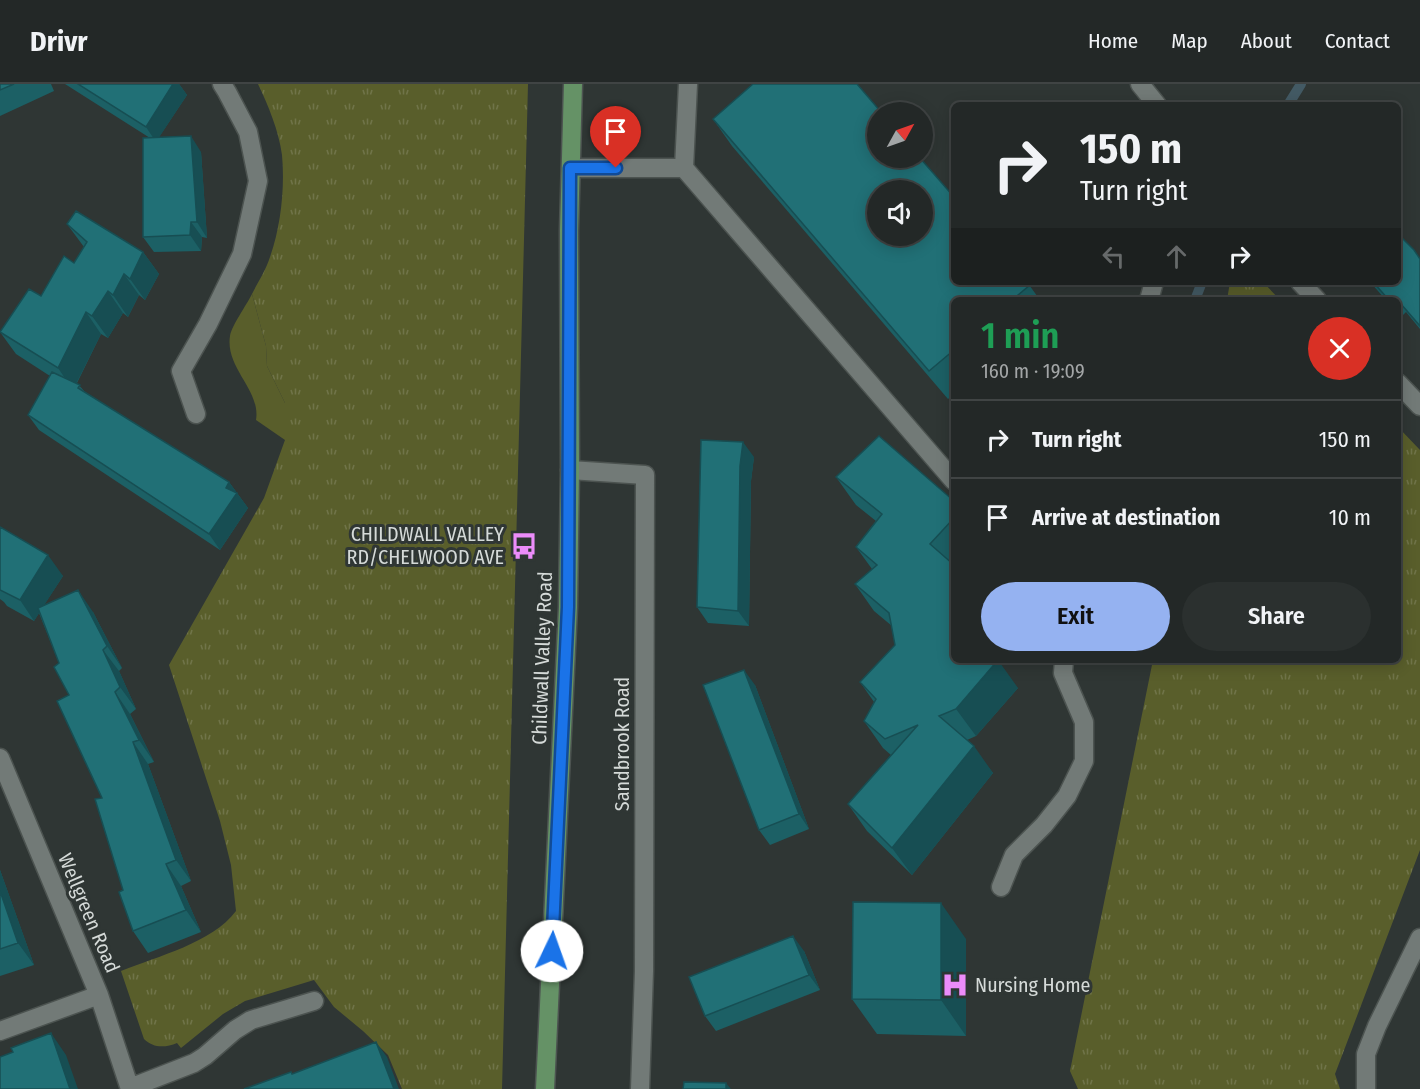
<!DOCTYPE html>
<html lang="en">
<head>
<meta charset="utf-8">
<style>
	:root { --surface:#232827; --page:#2b302f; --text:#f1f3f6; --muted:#a3a6a7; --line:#404444; --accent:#95b2f1 }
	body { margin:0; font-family:"Fira Sans Condensed",sans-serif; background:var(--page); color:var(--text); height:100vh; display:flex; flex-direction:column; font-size:22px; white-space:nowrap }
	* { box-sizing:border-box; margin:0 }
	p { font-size:20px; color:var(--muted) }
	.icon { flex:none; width:33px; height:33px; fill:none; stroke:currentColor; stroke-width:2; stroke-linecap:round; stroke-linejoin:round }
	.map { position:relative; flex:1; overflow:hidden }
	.details { position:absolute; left:951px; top:213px; width:450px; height:366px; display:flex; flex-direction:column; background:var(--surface); border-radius:9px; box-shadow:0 3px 15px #0003,0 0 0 2px var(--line) }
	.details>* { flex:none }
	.top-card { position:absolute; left:951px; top:18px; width:450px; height:183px; border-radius:9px; box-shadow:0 3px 15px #0003,0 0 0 2px var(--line); background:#232827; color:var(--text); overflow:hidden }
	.needle { width:39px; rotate:50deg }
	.controls { position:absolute; left:867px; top:18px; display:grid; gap:12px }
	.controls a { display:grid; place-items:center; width:66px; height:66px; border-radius:50%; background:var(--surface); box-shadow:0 3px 15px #0003,0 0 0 2px var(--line); font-size:30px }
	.pin { position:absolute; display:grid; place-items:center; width:51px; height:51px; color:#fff; margin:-62px -26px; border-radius:50% 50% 50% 0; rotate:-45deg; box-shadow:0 0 6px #0007 }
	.pin .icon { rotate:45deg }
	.me { position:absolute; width:66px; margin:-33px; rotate:3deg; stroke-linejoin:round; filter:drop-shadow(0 0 4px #0008) }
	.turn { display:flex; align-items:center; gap:21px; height:126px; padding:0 30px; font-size:27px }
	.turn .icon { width:78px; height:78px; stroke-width:2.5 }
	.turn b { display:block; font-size:42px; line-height:51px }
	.lanes { display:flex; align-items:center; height:57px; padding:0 30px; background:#0003; justify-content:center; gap:30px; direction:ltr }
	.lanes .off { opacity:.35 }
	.round { display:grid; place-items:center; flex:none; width:63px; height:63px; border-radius:32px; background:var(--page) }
	.head { display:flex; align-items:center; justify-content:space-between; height:102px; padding:0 30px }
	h1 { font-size:36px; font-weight:600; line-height:45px; color:#1e9e55 }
	.action { display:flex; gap:12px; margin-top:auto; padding:12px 30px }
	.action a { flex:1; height:69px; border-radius:36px; background:var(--accent); color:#111; font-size:24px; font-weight:600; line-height:69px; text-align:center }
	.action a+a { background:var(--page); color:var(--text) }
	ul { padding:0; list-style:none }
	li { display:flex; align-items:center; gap:18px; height:78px; padding:0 30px; border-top:2px solid var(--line) }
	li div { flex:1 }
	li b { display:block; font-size:22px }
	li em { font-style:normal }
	header { display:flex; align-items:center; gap:36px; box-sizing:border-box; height:84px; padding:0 30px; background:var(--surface); border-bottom:2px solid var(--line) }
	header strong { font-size:28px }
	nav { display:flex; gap:33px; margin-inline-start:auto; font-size:21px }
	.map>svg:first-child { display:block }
	.grass { fill:#595e2b }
	.park { fill:url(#park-tufts) }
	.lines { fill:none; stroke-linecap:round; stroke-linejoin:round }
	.stream { stroke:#435a64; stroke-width:10 }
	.minor-casing { stroke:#4c5350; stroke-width:21 }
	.major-casing { stroke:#4c5350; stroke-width:21 }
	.minor { stroke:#727a77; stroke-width:18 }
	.major { stroke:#659266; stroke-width:18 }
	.wall { fill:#1c6065 }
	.shaded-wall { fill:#174e53 }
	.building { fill:#217076; stroke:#174e53; stroke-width:1.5; fill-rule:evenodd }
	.route-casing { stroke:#114b97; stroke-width:15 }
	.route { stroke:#1a73e8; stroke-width:10 }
	.labels { text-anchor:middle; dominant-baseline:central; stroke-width:6; stroke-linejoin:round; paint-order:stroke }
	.poi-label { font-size:20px; fill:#d5dad8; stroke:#2f3634; text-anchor:end }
	.street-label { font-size:20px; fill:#d5dad8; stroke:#2f3634 }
</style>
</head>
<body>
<header>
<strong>Drivr</strong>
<nav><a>Home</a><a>Map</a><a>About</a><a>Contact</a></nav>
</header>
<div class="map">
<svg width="1420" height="1005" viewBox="0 0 1420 1005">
	<defs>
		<pattern id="park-tufts" width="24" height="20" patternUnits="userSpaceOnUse" patternTransform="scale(1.5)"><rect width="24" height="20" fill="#595e2b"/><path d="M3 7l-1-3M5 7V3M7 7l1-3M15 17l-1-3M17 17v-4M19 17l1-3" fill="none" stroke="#707449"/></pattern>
	</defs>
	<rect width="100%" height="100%" fill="#2f3634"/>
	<path class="grass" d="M 252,210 L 266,262 L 267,282 L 285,319 L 285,356 L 256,336 C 261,306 225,284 230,252 C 232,241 246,222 252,210 Z"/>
	<path class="park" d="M 258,0 L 528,0 L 502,1005 L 402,1005 L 388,971 L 363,947 L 334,923 L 314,896 L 245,917 L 223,930 L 181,964 L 177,959 C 165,964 153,964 144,955 L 121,887 C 158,872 212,859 236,827 L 231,781 L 220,737 L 169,581 L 264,414 L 285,356 L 285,319 L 267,282 L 266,262 L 252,210 C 258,198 266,186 270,173 C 281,142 285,103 282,71 C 279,47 268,21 258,0 Z
		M 1230,198 L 1263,198 L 1280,216 L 1227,216 Z
		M 1398,343 L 1420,366 L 1420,766 L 1335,990 L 1340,1005 L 1078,1005 L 1070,987 L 1153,576 L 1398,576 Z"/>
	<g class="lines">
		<path class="stream" d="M 1288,21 L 1301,0
			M 1195,216 L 1202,198"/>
		<defs>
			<path id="minor" d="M 1140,0 L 1157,21
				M 571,84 L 684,84 L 954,397
				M 684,84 L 688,0
				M 1300,198 L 1317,216
				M 1149,216 L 1154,198
				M 1398,299 L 1420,322
				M 196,330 L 181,287 L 208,240 L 242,170 L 258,97 L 248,48 L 227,8 L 222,0
				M 570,386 L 645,391 L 644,887 L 640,1005
				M 0,674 L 99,911 L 130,1005
				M 1001,803 L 1014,771 L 1044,741 L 1067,712 L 1084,677 L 1084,638 L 1063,589 L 1064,576
				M 0,947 L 99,911
				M 130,1004 L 194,979 L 205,972 L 235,946 L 251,936 L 314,917
				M 1366,1005 L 1366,970 L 1377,942 L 1420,854"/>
			<path id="major" d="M 545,1005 L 568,523 L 570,386 L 569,147 L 573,0"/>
		</defs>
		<use href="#minor" class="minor-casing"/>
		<use href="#major" class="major-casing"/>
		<use href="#minor" class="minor"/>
		<use href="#major" class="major"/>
	</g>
	<path class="wall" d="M 0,0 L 51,0 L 54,7 L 0,32 Z
		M 65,0 L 179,0 L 187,11 L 159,53 L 201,68 L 207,154 L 202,153 L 201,167 L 154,168 L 143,153 L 150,54 Z
		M 713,35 L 1027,198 L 1040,216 L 954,216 L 954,310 L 948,315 L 732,62 Z
		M 67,140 L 143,168 L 159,190 L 145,216 L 139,211 L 128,233 L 123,229 L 108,254 L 101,250 L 77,299 L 85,308 L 229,398 L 248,424 L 220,466 L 39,346 L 28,331 L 50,292 L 16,270 L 0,248 L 41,212 L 74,179 L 84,163 Z
		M 1420,175 L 1420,245 L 1406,228 L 1401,233 L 1398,229 L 1398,216 L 1386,216 L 1370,198 L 1398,198 Z
		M 754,373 L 751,397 L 749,542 L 708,539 L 697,523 Z
		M 836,393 L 954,417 L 954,576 L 1018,604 L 976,652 L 967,656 L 993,689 L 912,791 L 867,747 L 848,720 L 891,671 L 883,664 L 864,637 L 874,618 L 860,598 L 895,561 L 892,542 L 874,527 L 855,500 L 872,485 L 856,463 L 876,437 L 856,421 Z
		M 0,443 L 63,492 L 44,521 L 93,528 L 122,584 L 119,587 L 136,625 L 130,630 L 154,678 L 148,680 L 191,797 L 181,802 L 201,848 L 148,869 L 133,847 L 102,714 L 59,579 L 39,529 L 34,537 L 7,522 L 4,518 L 0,515 Z
		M 755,601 L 809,745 L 770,761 L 759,746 Z
		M 0,786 L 34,881 L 0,892 Z
		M 966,855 L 966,952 L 877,950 L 852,915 Z
		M 804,867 L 820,906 L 716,947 L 705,932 Z"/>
	<path class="shaded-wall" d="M 173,0 L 179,0 L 187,11 L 156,58 L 146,43 Z
		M 191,52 L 201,68 L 207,154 L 197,138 Z
		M 191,138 L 202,153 L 201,167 L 190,151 Z
		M 143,168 L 159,190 L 145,216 L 130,195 Z
		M 124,190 L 139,211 L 128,233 L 113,211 Z
		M 108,207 L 123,229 L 108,254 L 92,232 Z
		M 86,228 L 101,250 L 73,306 L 58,284 Z
		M 743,358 L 754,373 L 751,397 L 749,542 L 738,527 L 740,382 Z
		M 229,398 L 248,424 L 220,466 L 209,450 L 226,404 Z
		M 48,471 L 63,492 L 34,537 L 20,516 Z
		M 78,506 L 93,528 L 122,584 L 107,562 Z
		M 103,566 L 119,587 L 136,625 L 120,603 Z
		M 998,576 L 1018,604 L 976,652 L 956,625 Z
		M 744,586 L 755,601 L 809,745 L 799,730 Z
		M 115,608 L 130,630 L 154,678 L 139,656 Z
		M 133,658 L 148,680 L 191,797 L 176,776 Z
		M 974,662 L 993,689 L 912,791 L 892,764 Z
		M 166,780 L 181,802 L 201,848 L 186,826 Z
		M 0,786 L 34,881 L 18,859 L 0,807 Z
		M 941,819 L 966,855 L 966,952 L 941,916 Z
		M 793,852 L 804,867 L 820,906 L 809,891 Z
		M 51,949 L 66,971 L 78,1005 L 70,1005 Z
		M 376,958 L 387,973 L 399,1005 L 394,1005 Z
		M 726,999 L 731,1005 L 726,1005 Z"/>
	<path class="building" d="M 0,0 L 14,0 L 0,6 Z
		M 78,0 L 173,0 L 146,43 Z
		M 753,0 L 857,0 L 881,28 L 878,28 L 878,74 L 920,74 L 954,113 L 954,198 L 1027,198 L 1030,201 L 1012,216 L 954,216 L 954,266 L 929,287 L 713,35 ZM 878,106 L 922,106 L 922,152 L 878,152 Z
		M 191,52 L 197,138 L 191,138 L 190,151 L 143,153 L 143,54 Z
		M 76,127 L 143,168 L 130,195 L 124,190 L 113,211 L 108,207 L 92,232 L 86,228 L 58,284 L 0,248 L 29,205 L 41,212 L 64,172 L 74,179 L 87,158 L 67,140 Z
		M 1398,150 L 1414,166 L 1420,175 L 1420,242 L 1395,213 L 1392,216 L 1389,216 L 1373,198 L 1398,198 Z
		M 52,288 L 80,301 L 78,304 L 229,398 L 226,404 L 237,409 L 209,450 L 28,331 Z
		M 879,352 L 954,417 L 954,434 L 930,460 L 954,481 L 954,576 L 998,576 L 956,625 L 939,632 L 974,662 L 892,764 L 848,720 L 918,641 L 885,655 L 864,637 L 876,615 L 860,598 L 895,561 L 889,529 L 855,500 L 877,481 L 856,463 L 882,430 L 836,393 Z
		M 701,356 L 743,358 L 740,382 L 738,527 L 697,523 Z
		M 0,443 L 48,471 L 20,516 L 0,506 Z
		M 78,506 L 107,562 L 103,566 L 120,603 L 115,608 L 139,656 L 133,658 L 176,776 L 166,780 L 186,826 L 133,847 L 119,808 L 123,806 L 95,715 L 102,714 L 57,617 L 69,611 L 54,583 L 59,579 L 38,524 Z
		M 744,586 L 799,730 L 759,746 L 703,601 Z
		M 0,807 L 18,859 L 0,865 Z
		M 853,818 L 941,819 L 941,916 L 852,915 Z
		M 793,852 L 809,891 L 705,932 L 689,893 Z
		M 51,949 L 70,1005 L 0,1005 L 0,973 L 13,968 L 11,964 Z
		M 376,958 L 394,1005 L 244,1005 L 291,988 L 292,990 Z
		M 684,998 L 726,999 L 726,1005 L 683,1005 Z"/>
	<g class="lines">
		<defs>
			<path id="route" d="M 552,867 L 568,523 L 570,84 L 616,84"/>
		</defs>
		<use href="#route" class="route-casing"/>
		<use href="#route" class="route"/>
	</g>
	<defs>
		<symbol id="bus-bare" viewBox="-9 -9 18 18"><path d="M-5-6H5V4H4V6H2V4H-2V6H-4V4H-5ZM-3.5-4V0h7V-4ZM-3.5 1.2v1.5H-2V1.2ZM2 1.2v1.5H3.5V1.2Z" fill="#ec8cfa" stroke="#2f3634" stroke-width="2.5" paint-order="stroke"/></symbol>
		<symbol id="hospital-bare" viewBox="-9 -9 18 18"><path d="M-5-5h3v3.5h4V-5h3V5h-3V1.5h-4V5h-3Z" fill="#ec8cfa" stroke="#2f3634" stroke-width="2.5" paint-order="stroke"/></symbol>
	</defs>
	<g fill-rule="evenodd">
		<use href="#bus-bare" x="505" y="443" width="38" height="38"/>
		<use href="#hospital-bare" x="936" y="882" width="38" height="38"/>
	</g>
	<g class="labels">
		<g class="poi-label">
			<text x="504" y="450">CHILDWALL VALLEY<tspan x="504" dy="23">RD/CHELWOOD AVE</tspan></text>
			<text x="975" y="901" text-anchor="start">Nursing Home</text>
		</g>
		<g class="street-label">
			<text transform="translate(542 574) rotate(-88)">Childwall Valley Road</text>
			<text transform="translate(622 660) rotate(-90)">Sandbrook Road</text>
			<text transform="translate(89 829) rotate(67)">Wellgreen Road</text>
		</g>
	</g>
</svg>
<div class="controls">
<a><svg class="needle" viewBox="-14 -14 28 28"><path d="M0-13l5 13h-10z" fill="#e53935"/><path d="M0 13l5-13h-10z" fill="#a3a6a7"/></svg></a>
<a><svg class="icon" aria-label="sound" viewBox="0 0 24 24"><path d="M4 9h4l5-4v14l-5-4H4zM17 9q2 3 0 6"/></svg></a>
</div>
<div class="pin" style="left:616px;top:84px;background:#d93025"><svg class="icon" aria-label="arrive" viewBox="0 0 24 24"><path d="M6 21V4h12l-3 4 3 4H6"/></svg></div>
<svg class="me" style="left:552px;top:867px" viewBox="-20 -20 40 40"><circle r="19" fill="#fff"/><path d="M0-13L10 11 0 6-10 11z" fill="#1a73e8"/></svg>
<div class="top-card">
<div class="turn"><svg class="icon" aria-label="right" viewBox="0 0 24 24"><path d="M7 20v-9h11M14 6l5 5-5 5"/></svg><div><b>150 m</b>Turn right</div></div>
<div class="lanes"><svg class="icon off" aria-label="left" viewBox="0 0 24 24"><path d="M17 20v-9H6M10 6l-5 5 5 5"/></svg><svg class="icon off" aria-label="ahead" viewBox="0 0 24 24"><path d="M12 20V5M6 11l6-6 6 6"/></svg><svg class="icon" aria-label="right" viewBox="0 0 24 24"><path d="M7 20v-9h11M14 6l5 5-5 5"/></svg></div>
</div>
<section class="details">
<div class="head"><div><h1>1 min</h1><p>160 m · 19:09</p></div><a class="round" style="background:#d93025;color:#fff"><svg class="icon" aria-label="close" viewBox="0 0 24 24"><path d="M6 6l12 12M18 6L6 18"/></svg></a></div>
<ul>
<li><svg class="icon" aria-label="right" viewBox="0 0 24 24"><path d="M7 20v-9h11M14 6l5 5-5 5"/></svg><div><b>Turn right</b></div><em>150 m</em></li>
<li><svg class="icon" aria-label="arrive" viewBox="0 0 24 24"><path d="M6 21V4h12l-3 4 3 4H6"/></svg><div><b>Arrive at destination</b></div><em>10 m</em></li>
</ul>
<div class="action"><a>Exit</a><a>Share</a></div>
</section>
</div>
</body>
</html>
